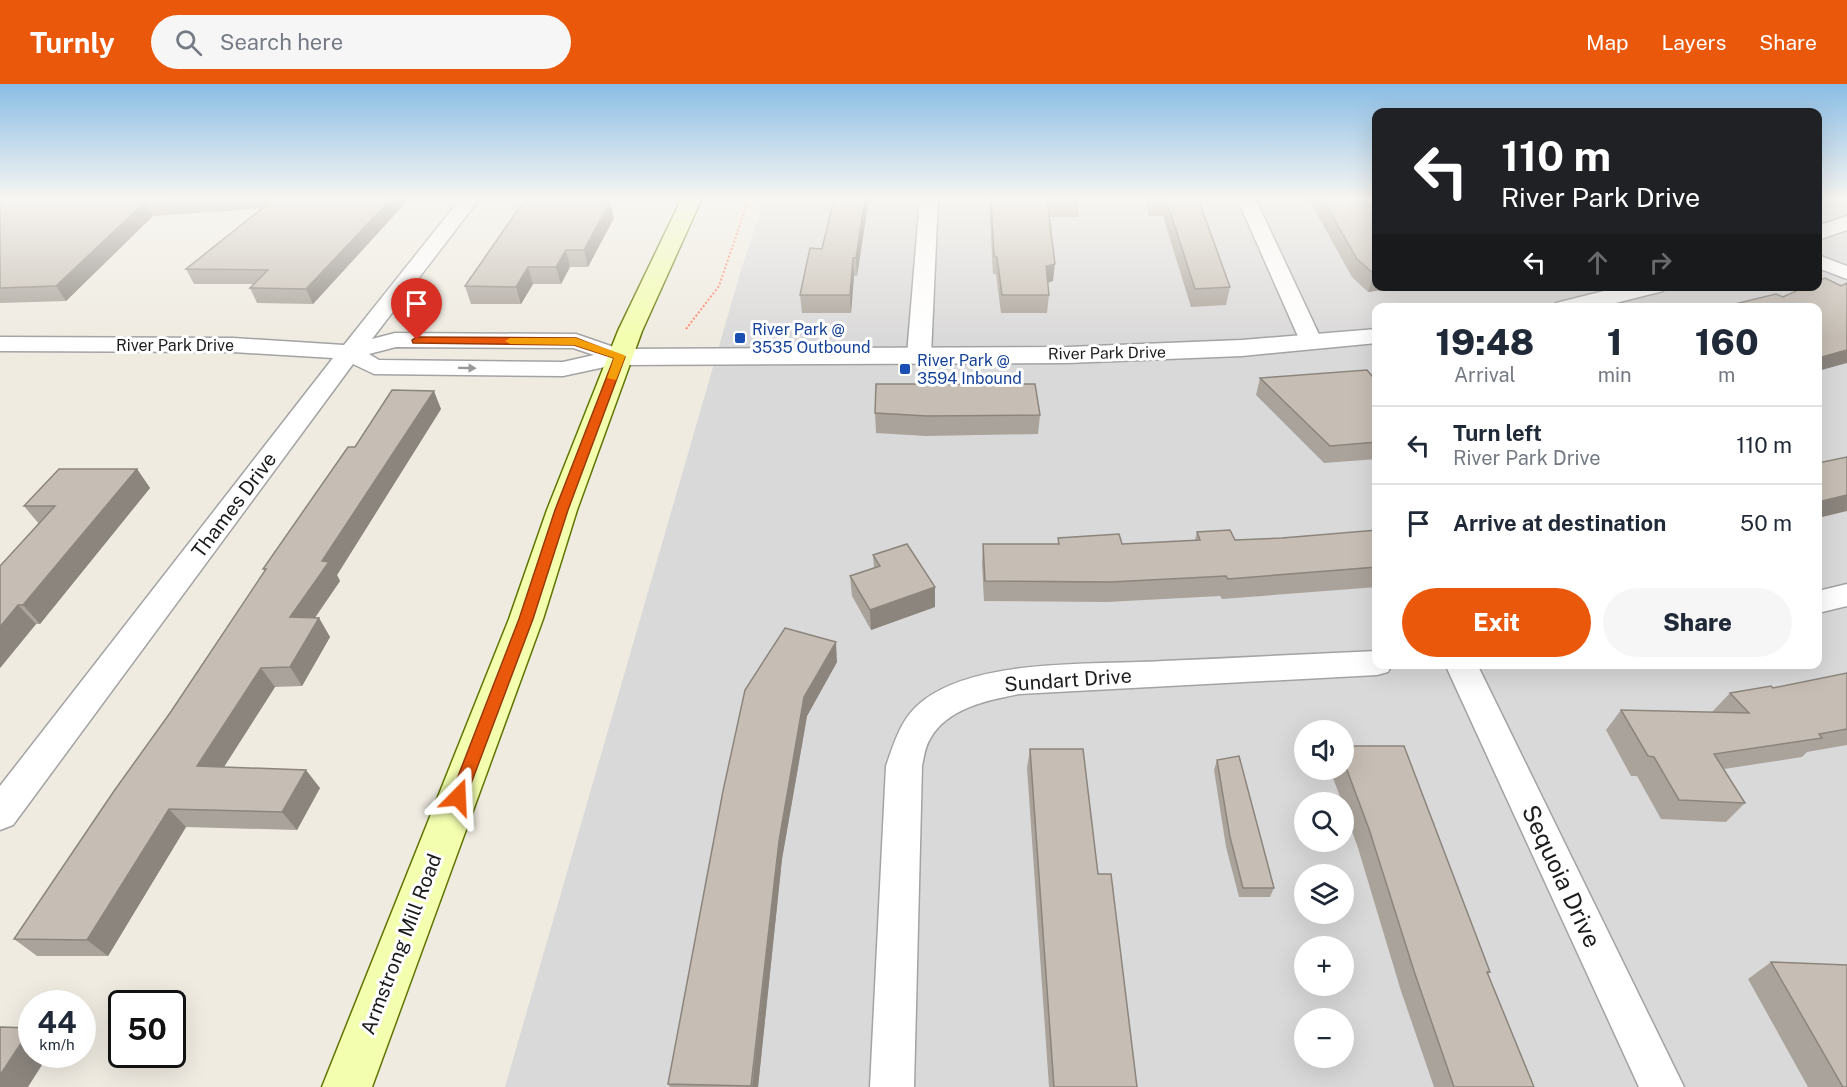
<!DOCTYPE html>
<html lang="en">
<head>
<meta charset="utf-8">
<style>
	:root { --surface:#fff; --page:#f6f6f7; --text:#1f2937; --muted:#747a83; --line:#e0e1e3; --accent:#ea580c }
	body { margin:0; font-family:"Public Sans",sans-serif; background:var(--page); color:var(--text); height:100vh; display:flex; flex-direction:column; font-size:22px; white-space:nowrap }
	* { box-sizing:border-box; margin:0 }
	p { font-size:20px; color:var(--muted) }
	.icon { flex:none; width:33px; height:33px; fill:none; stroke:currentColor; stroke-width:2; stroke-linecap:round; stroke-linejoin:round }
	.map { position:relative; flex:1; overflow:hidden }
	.details { position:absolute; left:1372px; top:219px; width:450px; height:366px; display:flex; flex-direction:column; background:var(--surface); border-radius:12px; box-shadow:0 6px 24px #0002 }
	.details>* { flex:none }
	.hud { position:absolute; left:1372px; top:24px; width:450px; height:183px; border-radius:12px; box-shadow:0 6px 24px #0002; background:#202124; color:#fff; overflow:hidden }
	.fabs { position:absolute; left:1294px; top:636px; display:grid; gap:12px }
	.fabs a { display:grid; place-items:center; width:60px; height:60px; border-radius:50%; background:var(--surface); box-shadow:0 6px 24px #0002; font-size:30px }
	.speed { position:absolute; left:18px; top:906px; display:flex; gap:12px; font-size:30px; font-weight:700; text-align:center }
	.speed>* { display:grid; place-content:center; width:78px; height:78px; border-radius:50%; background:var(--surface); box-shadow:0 6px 24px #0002; line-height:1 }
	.speed small { font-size:15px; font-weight:400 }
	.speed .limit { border:3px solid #111; border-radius:9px; background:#fff; color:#111 }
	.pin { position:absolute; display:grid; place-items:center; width:51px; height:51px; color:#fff; margin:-62px -26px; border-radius:50% 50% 50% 0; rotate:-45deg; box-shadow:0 0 6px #0007 }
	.pin .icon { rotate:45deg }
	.me { position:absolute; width:66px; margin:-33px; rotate:21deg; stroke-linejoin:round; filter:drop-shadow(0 0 4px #0008) }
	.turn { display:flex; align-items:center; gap:21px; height:126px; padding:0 30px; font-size:27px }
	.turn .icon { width:78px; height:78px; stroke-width:2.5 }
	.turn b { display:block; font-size:42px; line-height:51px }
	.lanes { display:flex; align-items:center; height:57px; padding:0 30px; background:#0003; justify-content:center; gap:30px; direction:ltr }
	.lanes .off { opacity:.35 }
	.eta { display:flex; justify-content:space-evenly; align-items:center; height:102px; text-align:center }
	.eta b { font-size:36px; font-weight:800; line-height:42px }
	.button { display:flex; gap:12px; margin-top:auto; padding:12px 30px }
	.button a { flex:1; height:69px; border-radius:36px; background:var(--accent); color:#fff; font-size:24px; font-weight:800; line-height:69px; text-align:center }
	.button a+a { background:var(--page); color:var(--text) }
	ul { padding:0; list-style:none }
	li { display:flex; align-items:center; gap:18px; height:78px; padding:0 30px; border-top:2px solid var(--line) }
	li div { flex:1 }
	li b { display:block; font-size:22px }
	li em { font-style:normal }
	header { display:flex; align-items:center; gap:36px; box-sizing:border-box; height:84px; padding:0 30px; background:var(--accent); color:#fff }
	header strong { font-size:28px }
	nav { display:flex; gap:33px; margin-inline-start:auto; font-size:21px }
	.search { width:420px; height:54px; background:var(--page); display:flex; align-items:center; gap:15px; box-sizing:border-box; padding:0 21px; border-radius:33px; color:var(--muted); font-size:22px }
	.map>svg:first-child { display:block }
	.residential { fill:#dad9d9; fill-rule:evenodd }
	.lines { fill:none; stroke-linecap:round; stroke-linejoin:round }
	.minor-casing { stroke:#a3a3a3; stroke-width:3 }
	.tertiary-casing { stroke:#a3a3a3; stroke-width:3 }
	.secondary-casing { stroke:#5f7600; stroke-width:3 }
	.path { stroke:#ff8061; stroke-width:2; stroke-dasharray:2 2; stroke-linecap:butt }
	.minor { fill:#fff; fill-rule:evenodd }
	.tertiary { fill:#fff; fill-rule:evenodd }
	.secondary { fill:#f3feaf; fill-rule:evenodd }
	.wall { fill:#aaa39b }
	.shaded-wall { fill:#8b857e }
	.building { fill:#c6beb4; stroke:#8b857e; stroke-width:1.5 }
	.oneway { fill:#999 }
	.route { fill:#ea580c; stroke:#983908; stroke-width:1.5 }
	.slow { fill:#f59e0b }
	.transit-dot { fill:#1a4fb4; stroke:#fff; stroke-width:2 }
	.labels { text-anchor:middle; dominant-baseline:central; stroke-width:6; stroke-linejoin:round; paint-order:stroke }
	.far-transit-label { font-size:16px; fill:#164399; stroke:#fff; text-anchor:start }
	.far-street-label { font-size:16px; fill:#1c1c1c; stroke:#fff }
	.street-label { font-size:20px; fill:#1c1c1c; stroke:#fff }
	.near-street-label { font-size:24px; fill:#1c1c1c; stroke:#fff }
</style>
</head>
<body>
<header>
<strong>Turnly</strong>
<div class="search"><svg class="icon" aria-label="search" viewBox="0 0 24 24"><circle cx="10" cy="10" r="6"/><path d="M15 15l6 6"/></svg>Search here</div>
<nav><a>Map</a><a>Layers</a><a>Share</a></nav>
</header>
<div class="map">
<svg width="1847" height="1003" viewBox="0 0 1847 1003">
	<rect width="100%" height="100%" fill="#efebe1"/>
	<path class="residential" d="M 765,114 L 1377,114 L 1377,202 L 1818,202 L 1818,114 L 1847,114 L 1847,1003 L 505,1003 L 741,186 ZM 1377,224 L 1818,224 L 1818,580 L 1377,580 ZM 1305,646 L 1344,646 L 1344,686 L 1305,686 ZM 1305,718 L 1344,718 L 1344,758 L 1305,758 ZM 1305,790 L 1344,790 L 1344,830 L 1305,830 ZM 1305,862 L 1344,862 L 1344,902 L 1305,902 ZM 1305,934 L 1344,934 L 1344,974 L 1305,974 Z"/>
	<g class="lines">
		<defs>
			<path id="minor" d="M 461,114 L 480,114 L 372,255 L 395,249 L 576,250 L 628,268 L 632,273 L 628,278 L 563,292 L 374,290 L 353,280 L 13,741 L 0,746 L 0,702 L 333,274 L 233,268 L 0,267 L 0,253 L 233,254 L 344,261 ZM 396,263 L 573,264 L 594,271 L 563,278 L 379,276 L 369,270 Z
				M 920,114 L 938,114 L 931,271 L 927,276 L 911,276 L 907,271 Z
				M 1237,114 L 1255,114 L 1322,257 L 1319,262 L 1303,262 L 1300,257 Z
				M 1818,171 L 1847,182 L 1847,195 L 1818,184 Z
				M 1847,500 L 1847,522 L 1818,529 L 1818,507 Z
				M 1377,567 L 1377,580 L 1392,580 L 1388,588 L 1377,591 L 1019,610 C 988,616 947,624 930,655 C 925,663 924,673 922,682 L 914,1003 L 870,1003 L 886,682 C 895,657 901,633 924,616 C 980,574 1095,581 1163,577 C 1235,574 1306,570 1377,567 Z
				M 1445,580 L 1477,580 L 1684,1003 L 1639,1003 Z"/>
			<path id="tertiary" d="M 1847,132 L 1847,146 L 1818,156 L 1818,142 Z
				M 1624,202 L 1666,202 L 1663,207 L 1596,224 L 1552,224 L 1556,219 Z
				M 1377,245 L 1377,259 L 1242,272 L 1067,279 L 620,281 L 611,278 L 607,273 L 611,268 L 620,265 L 1067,263 L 1242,256 Z"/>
			<path id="secondary" d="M 682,114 L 702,114 L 642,247 L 577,426 L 543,535 L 372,1003 L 322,1003 L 509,535 L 547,426 L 618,247 Z"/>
		</defs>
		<use href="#minor" class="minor-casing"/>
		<use href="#tertiary" class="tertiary-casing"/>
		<use href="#secondary" class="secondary-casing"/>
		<path class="path" d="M 686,245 L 719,202 L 749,114"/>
		<use href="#minor" class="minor"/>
		<use href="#tertiary" class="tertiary"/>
		<use href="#secondary" class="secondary"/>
	</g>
	<path class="wall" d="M 0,114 L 410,114 L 313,220 L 257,219 L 250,204 L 254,200 L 194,200 L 186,185 L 261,125 L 153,132 L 66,217 L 0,219 Z
		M 869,114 L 857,192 L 854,192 L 851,229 L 802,229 L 800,211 L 822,165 Z
		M 989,114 L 1079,114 L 1078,133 L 1049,133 L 1053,197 L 1048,199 L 1049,211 L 1047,229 L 1001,229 L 996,190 L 993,190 Z
		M 1145,114 L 1198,114 L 1230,203 L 1226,221 L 1191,223 L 1163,132 L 1149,132 Z
		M 1308,114 L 1377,114 L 1377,202 L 1408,202 L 1368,208 L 1352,193 Z
		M 610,118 L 614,134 L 588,183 L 570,183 L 561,200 L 533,200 L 521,220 L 471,220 L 465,202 Z
		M 1260,294 L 1377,298 L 1377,375 L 1324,379 L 1256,311 Z
		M 441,325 L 337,491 L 340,497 L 315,534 L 319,534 L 330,553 L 302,602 L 275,603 L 224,683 L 320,704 L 297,746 L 186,743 L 108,872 L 37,872 L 14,855 L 170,629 L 265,487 L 263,485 L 355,363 Z
		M 875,329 L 1040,331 L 1038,350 L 926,352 L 876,349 Z
		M 137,385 L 150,404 L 40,540 L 36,540 L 0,584 L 39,440 L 24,422 Z
		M 1377,446 L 1377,503 L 1222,515 L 1220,512 L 1107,518 L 984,517 L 982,480 L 983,460 L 1058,460 L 1058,454 L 1122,460 L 1195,456 L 1197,448 L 1235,456 L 1282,454 Z
		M 873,471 L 935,523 L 871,546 L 852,512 L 850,492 L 874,484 Z
		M 837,578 L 807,632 L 782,775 L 758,1003 L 670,1003 L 668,1000 L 723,707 Z
		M 1847,589 L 1847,661 L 1807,668 L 1802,673 L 1724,685 L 1745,719 L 1726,738 L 1661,735 L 1637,692 L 1631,692 L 1606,646 L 1621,626 L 1712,628 L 1730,609 L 1773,604 Z
		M 1344,662 L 1490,888 L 1488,890 L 1534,1003 L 1434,1003 L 1401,907 L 1358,764 L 1344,725 L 1344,718 L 1342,718 L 1330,686 L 1344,686 Z
		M 1030,665 L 1098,790 L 1137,1003 L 1049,1003 L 1027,684 Z
		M 1217,676 L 1274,804 L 1270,813 L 1239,813 L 1226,763 L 1214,686 Z
		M 1771,878 L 1847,1003 L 1808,1003 L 1748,895 Z"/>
	<path class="shaded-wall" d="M 392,114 L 410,114 L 313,220 L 306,205 Z
		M 865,114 L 869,114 L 857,192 L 856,174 Z
		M 145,118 L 153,132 L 66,217 L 56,202 Z
		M 610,118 L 614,134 L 588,183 L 584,166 Z
		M 566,166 L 570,183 L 561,200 L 556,183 Z
		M 853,174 L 854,192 L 851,229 L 850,211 Z
		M 1055,180 L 1053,197 L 1044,199 L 1046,182 Z
		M 528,183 L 533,200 L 521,220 L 516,203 Z
		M 1374,190 L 1377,190 L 1377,202 L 1408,202 L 1368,208 Z
		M 1847,266 L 1847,279 L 1818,287 L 1818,274 Z
		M 434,307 L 441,325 L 337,491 L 340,497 L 302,552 L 290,533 L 322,477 Z
		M 137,385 L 150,404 L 40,540 L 23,521 Z
		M 1847,411 L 1847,427 L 1818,434 L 1818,418 Z
		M 935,503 L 935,523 L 871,546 L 870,526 Z
		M 18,521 L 36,540 L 0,584 L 0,543 Z
		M 319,534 L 330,553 L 302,602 L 290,583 Z
		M 836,558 L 837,578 L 807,632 L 782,775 L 758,1003 L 752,1003 L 779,757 L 804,613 Z
		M 261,584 L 275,603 L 213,700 L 197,682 Z
		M 306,686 L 320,704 L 297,746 L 282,728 Z
		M 169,725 L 186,743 L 108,872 L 87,856 Z
		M 31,944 L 32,970 L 49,970 L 28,1003 L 0,1003 L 0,991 Z"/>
	<path class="building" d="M 0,114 L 204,114 L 145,118 L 56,202 L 0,204 Z
		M 275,114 L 392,114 L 306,205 L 250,204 L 268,186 L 186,185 Z
		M 834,114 L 865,114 L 856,174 L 853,174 L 850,211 L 800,211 L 810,164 L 822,165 Z
		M 991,114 L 1079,114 L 1080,116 L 1047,116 L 1055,180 L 1046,182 L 1049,211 L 1002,211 L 997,173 L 994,172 Z
		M 1152,114 L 1198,114 L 1230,203 L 1195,205 L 1166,115 Z
		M 1322,114 L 1377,114 L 1377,190 L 1374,190 L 1357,175 Z
		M 524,117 L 610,118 L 584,166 L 566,166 L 556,183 L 528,183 L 516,203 L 465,202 Z
		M 1825,194 L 1841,202 L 1847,199 L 1847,266 L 1818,274 L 1818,224 L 1718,224 L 1776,210 L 1783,213 L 1807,202 L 1818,202 L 1818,197 Z
		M 1367,286 L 1377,298 L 1377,358 L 1330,362 L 1260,294 Z
		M 876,300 L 1035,300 L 1040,331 L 927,332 L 875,329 Z
		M 392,306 L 434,307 L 322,477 L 329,478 L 290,533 L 319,534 L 290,583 L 261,584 L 197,682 L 306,686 L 282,728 L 169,725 L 87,856 L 14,855 L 114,707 L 170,629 L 266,485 L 263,485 L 348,363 L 355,363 Z
		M 1847,373 L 1847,411 L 1818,418 L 1818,379 Z
		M 59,385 L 137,385 L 23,521 L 18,521 L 0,543 L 0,482 L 55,422 L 24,422 Z
		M 1230,446 L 1235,456 L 1282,454 L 1377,446 L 1377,483 L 1228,495 L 1226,492 L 1111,498 L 985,497 L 983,460 L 1059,460 L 1058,454 L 1119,450 L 1122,460 L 1200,456 L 1197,448 Z
		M 907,460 L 935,503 L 870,526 L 850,492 L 880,482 L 873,471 Z
		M 785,544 L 836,558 L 804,613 L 779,757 L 751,1002 L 668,1000 L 723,707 L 745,606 Z
		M 1847,589 L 1847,645 L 1819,650 L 1822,654 L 1714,670 L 1745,719 L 1679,716 L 1654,673 L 1648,672 L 1621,626 L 1749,629 L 1730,609 L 1771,602 L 1773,604 Z
		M 1344,662 L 1404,662 L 1490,888 L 1487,888 L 1534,1003 L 1454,1003 L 1415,890 L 1369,745 L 1344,678 Z
		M 1030,665 L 1083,665 L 1098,790 L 1111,790 L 1137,1003 L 1054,1003 Z
		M 1239,672 L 1274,804 L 1243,804 L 1230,753 L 1217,676 Z
		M 1771,878 L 1847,881 L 1847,1003 L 1843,1003 Z
		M 0,943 L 31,944 L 0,991 Z"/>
	<defs><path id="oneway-solid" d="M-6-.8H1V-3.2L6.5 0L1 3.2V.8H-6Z" transform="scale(1.5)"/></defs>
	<use class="oneway" href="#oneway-solid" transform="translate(467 284) rotate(1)"/>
	<linearGradient id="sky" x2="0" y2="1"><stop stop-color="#8abde5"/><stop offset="0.45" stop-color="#f8f6f2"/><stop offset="1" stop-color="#f8f6f2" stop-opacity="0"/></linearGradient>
	<rect width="1847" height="255" fill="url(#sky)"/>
	<path class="route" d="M 417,253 L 576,254 L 625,273 L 568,426 L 533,535 L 466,713 L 464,718 L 452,718 L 450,713 L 519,535 L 555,426 L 614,274 L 574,261 L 413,259 L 412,256 Z"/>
	<path class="slow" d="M 576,254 L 624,271 L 625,273 L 616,296 L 607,294 L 614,274 L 574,261 L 510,260 L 505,257 L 510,254 Z"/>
	<g class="transit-dot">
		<rect x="734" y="248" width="12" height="12" rx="3"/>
		<rect x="899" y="279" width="12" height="12" rx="3"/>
	</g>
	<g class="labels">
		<g class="far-transit-label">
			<text x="752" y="245">River Park @<tspan x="752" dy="18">3535 Outbound</tspan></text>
			<text x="917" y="276">River Park @<tspan x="917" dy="18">3594 Inbound</tspan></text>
		</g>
		<g class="far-street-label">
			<text x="175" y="261">River Park Drive</text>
			<text transform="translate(1107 269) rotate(-1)">River Park Drive</text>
		</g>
		<g class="street-label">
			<text transform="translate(234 421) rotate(-53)">Thames Drive</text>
			<text transform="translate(1068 596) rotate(-4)">Sundart Drive</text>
			<text transform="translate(401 860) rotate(-69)">Armstrong Mill Road</text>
		</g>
		<g class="near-street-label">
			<text transform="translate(1562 792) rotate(65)">Sequoia Drive</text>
		</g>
	</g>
</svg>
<div class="fabs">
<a><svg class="icon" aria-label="sound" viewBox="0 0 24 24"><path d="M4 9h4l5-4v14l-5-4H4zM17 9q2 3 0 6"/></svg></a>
<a><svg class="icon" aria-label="search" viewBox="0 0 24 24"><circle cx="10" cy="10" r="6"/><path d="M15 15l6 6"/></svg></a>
<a><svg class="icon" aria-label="layers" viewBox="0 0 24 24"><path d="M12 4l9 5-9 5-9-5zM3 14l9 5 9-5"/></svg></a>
<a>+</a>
<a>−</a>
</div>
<div class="speed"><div>44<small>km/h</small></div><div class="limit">50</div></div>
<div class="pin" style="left:417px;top:256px;background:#d93025"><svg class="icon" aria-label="arrive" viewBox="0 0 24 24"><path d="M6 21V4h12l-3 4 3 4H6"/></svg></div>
<svg class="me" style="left:458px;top:713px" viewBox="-20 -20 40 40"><path d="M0-17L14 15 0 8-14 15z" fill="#ea580c" stroke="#fff" stroke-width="4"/></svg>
<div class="hud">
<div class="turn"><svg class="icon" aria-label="left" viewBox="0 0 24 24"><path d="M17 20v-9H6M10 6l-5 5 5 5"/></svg><div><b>110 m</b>River Park Drive</div></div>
<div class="lanes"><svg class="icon" aria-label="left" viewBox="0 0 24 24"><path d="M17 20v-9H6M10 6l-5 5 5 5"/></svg><svg class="icon off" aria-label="ahead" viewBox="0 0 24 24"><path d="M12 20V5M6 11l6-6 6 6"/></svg><svg class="icon off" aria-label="right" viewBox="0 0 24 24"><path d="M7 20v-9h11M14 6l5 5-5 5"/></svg></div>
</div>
<section class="details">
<div class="eta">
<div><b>19:48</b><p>Arrival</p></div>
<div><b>1</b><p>min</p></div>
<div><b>160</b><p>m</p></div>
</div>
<ul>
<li><svg class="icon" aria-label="left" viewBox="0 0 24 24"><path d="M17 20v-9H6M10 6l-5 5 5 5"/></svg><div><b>Turn left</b><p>River Park Drive</p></div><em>110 m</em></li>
<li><svg class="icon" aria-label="arrive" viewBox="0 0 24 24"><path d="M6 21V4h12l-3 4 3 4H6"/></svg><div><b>Arrive at destination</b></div><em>50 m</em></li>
</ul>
<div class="button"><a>Exit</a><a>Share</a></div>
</section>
</div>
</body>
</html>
